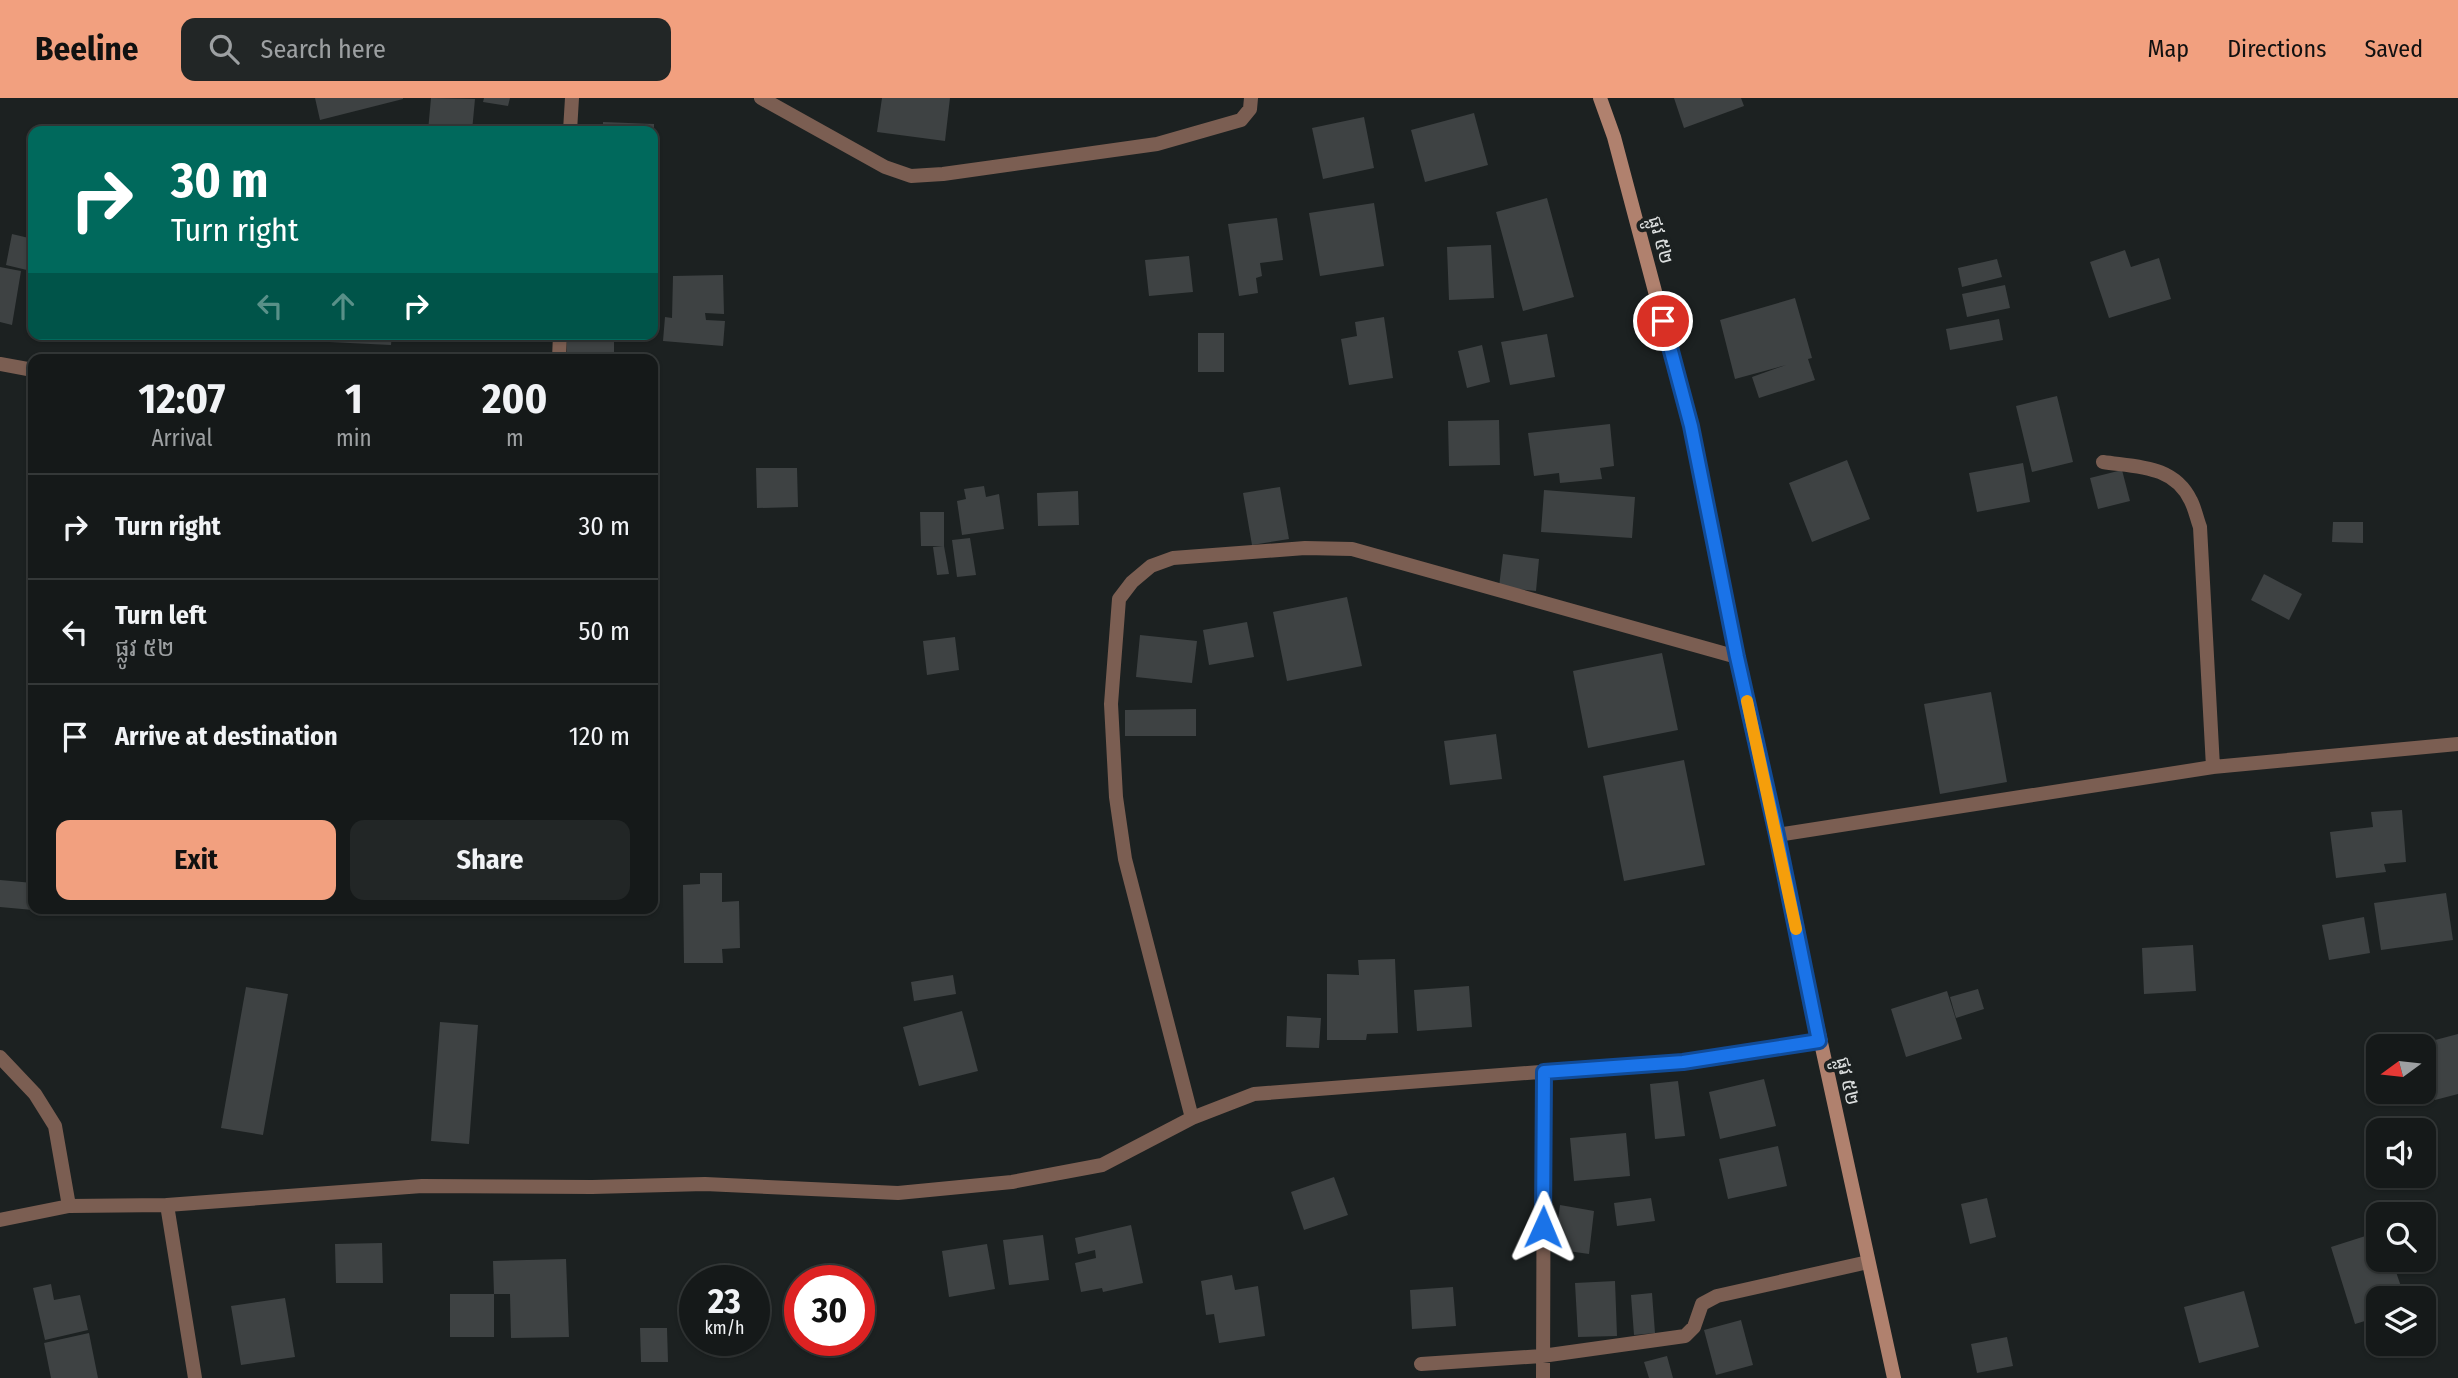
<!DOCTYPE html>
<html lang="en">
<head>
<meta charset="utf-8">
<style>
	:root { --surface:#151919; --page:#222626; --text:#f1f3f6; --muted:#9da0a2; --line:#343838; --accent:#f2a07f }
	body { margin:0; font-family:"Fira Sans Condensed","Noto Sans Khmer",sans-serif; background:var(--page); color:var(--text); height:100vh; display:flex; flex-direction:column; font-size:26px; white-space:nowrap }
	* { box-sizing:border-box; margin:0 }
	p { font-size:23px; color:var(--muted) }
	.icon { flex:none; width:38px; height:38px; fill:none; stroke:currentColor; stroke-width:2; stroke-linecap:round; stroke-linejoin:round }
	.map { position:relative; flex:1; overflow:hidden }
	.panel { position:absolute; left:28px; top:256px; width:630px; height:560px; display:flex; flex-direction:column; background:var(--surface); border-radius:14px; box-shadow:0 2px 5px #0004,0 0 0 2px var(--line) }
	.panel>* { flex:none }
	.hud { position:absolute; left:28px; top:28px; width:630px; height:214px; border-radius:14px; box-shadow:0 2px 5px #0004,0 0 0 2px var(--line); background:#00695c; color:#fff; overflow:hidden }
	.needle { width:46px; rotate:255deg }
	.buttons { position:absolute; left:2366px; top:936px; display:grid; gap:14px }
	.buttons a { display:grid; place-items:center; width:70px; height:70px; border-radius:14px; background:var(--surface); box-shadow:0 2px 5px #0004,0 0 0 2px var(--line); font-size:35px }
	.speed { position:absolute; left:679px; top:1167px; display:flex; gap:14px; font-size:35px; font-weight:700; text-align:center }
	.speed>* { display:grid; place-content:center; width:91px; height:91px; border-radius:50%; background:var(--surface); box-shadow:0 2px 5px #0004,0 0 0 2px var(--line); line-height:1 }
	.speed small { font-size:18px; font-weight:400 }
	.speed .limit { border:10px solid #d22; background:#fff; color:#111 }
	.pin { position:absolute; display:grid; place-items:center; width:60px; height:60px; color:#fff; margin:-30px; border:4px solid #fff; border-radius:50%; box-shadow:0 2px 7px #0007 }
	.me { position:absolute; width:77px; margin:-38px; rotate:1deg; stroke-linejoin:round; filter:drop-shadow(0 0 5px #0008) }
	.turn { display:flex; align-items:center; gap:24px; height:147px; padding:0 28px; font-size:32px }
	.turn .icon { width:91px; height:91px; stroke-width:2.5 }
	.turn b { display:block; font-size:49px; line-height:60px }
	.lanes { display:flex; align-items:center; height:66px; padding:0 28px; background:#0003; justify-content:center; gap:35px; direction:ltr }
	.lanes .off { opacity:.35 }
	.eta { display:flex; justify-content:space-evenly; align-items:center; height:119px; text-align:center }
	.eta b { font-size:42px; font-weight:700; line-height:49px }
	.cta { display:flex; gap:14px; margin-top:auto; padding:14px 28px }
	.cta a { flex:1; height:80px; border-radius:14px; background:var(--accent); color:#111; font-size:28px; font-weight:700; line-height:80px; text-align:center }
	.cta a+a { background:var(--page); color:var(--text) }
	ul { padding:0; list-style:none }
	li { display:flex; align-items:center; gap:21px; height:105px; padding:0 28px; border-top:2px solid var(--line) }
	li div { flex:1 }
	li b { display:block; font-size:26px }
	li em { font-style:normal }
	header { display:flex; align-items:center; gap:42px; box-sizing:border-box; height:98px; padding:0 35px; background:var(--accent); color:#111 }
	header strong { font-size:33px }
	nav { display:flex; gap:38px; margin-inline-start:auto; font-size:24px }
	.search { width:490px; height:63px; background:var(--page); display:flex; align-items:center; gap:18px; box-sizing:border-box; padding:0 24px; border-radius:14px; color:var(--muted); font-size:26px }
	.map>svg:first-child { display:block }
	.building { fill:#3e4243 }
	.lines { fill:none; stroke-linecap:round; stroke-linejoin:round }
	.street { stroke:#7b5e52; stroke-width:14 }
	.secondary { stroke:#b0816e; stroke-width:14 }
	.route-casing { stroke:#114b97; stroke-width:18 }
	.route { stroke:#1a73e8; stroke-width:12 }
	.slow { stroke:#f59e0b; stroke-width:12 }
	.labels { text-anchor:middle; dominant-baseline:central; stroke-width:7; stroke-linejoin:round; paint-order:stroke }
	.street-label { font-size:19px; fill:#dbdede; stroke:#1c2121 }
</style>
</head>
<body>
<header>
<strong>Beeline</strong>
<div class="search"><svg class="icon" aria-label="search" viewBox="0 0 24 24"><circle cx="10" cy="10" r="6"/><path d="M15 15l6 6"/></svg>Search here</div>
<nav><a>Map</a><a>Directions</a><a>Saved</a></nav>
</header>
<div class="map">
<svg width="2458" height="1280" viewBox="0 0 2458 1280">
	<rect width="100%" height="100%" fill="#1c2121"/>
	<path class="building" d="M 315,0 L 403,0 L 403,1 L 320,22 Z
		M 431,0 L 475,1 L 472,33 L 428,33 Z
		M 484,0 L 510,0 L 508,8 L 483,4 Z
		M 882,0 L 950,0 L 945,43 L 877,34 Z
		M 1674,0 L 1741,0 L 1744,8 L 1684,30 Z
		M 1474,15 L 1488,67 L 1425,84 L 1411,32 Z
		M 1364,19 L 1374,70 L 1323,81 L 1312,30 Z
		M 603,24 L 654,26 L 654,33 L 603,33 Z
		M 1547,100 L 1574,199 L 1523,213 L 1496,114 Z
		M 1374,105 L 1384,168 L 1320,178 L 1309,115 Z
		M 1277,120 L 1283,162 L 1260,165 L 1262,178 L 1256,180 L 1258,195 L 1239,198 L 1228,126 Z
		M 12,136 L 33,141 L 31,173 L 6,167 Z
		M 1491,147 L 1494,200 L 1449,202 L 1447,149 Z
		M 2125,152 L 2131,169 L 2159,160 L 2171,201 L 2109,220 L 2090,164 Z
		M 1189,158 L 1193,194 L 1149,198 L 1145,162 Z
		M 1997,161 L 2002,179 L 1962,189 L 1958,170 Z
		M 0,169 L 21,173 L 12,227 L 0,224 Z
		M 723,177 L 724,216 L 705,215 L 706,222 L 725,223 L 723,248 L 663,243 L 665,219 L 672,220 L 673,178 Z
		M 2005,187 L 2010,210 L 1967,219 L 1962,196 Z
		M 1795,200 L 1812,260 L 1808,261 L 1815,282 L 1759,300 L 1752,279 L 1786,267 L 1735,281 L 1720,222 Z
		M 1384,219 L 1393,280 L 1349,287 L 1341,241 L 1357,238 L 1355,224 Z
		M 1999,221 L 2003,242 L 1950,252 L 1946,231 Z
		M 1198,235 L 1224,235 L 1224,274 L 1198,274 Z
		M 330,236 L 392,236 L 391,247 L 329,244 Z
		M 567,236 L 614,236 L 614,261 L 567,261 Z
		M 1547,236 L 1555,279 L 1510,287 L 1501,244 Z
		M 1482,247 L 1490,284 L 1467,290 L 1458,253 Z
		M 2057,298 L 2073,364 L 2032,374 L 2016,308 Z
		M 1499,322 L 1500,367 L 1449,368 L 1448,323 Z
		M 1610,326 L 1614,368 L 1600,370 L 1602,381 L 1560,385 L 1559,375 L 1534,378 L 1528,335 Z
		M 1847,362 L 1870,421 L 1812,444 L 1789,385 Z
		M 2023,365 L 2030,404 L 1977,414 L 1969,375 Z
		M 756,370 L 797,370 L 798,409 L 757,410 Z
		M 2122,372 L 2130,403 L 2098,411 L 2090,380 Z
		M 984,388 L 986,399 L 999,396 L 1004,431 L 962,437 L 957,403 L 966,401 L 964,391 Z
		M 1280,389 L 1289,441 L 1252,447 L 1243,395 Z
		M 1544,392 L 1635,399 L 1632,440 L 1541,434 Z
		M 1078,393 L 1079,427 L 1038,428 L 1037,395 Z
		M 920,414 L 944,414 L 944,448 L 949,476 L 937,477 L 933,449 L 943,448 L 921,448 Z
		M 2333,424 L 2363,424 L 2363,445 L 2332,444 Z
		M 970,440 L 976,477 L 957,479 L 952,442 Z
		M 1503,456 L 1539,461 L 1536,493 L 1499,489 Z
		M 2264,476 L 2302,496 L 2289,522 L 2251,502 Z
		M 1347,499 L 1362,568 L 1287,583 L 1273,514 Z
		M 1247,524 L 1254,559 L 1209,567 L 1203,532 Z
		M 1140,537 L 1197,543 L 1192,585 L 1136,579 Z
		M 955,539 L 959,572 L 927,577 L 923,543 Z
		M 1662,555 L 1678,632 L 1588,650 L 1573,573 Z
		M 1991,594 L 2007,684 L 1940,696 L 1924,606 Z
		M 1196,611 L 1196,638 L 1125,638 L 1125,612 Z
		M 1496,636 L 1502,681 L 1450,687 L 1444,643 Z
		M 1684,662 L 1705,767 L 1624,783 L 1603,678 Z
		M 2402,712 L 2406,764 L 2384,766 L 2386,774 L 2336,780 L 2330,734 L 2373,729 L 2371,714 Z
		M 700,775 L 722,775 L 722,804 L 739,803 L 740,850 L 722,851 L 723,865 L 684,865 L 683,787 L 700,786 Z
		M 0,782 L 33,785 L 33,812 L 0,809 Z
		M 2446,795 L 2453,842 L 2381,852 L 2374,805 Z
		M 2364,819 L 2370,855 L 2329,862 L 2322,827 Z
		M 2193,847 L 2196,893 L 2144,896 L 2142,850 Z
		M 1395,861 L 1398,935 L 1367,936 L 1366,942 L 1327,942 L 1327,876 L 1359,877 L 1358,862 Z
		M 953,877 L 956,896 L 914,903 L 911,884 Z
		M 1469,888 L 1472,929 L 1417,933 L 1414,892 Z
		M 246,889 L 288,896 L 263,1037 L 221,1030 Z
		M 1978,891 L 1984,911 L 1956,920 L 1950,899 Z
		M 1947,893 L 1962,941 L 1906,959 L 1891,911 Z
		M 962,913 L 978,973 L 919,988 L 903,929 Z
		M 1287,918 L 1321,920 L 1319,950 L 1286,949 Z
		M 440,924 L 478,927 L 469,1046 L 431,1043 Z
		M 2458,936 L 2458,996 L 2435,1002 L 2424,961 L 2424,948 L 2420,946 Z
		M 1764,981 L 1776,1028 L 1720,1041 L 1709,994 Z
		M 1678,983 L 1685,1038 L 1655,1041 L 1650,986 Z
		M 1626,1035 L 1630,1078 L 1574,1083 L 1570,1040 Z
		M 1778,1048 L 1787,1088 L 1728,1101 L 1719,1061 Z
		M 1334,1079 L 1348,1117 L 1304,1132 L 1291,1094 Z
		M 1651,1100 L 1655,1123 L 1617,1128 L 1614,1105 Z
		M 1987,1100 L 1996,1139 L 1970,1146 L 1961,1106 Z
		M 1560,1107 L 1594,1113 L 1589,1156 L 1554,1151 Z
		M 1131,1127 L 1143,1185 L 1103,1194 L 1102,1190 L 1081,1194 L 1075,1165 L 1096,1160 L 1095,1152 L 1078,1156 L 1075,1140 Z
		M 2378,1134 L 2378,1162 L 2422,1163 L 2395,1171 L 2405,1200 L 2378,1200 L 2378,1219 L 2355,1226 L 2331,1149 Z
		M 1043,1137 L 1049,1182 L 1009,1187 L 1003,1142 Z
		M 382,1145 L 383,1185 L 336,1185 L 335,1146 Z
		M 987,1146 L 995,1191 L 949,1199 L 942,1153 Z
		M 566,1161 L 569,1239 L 511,1240 L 510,1196 L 494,1196 L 493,1163 Z
		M 1232,1177 L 1235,1192 L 1258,1188 L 1265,1238 L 1219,1245 L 1214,1216 L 1206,1217 L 1201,1183 Z
		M 1615,1183 L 1617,1238 L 1578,1239 L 1575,1185 Z
		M 51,1186 L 54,1202 L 80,1197 L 88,1232 L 45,1242 L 33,1190 Z
		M 1453,1189 L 1456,1228 L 1412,1231 L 1410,1192 Z
		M 2244,1193 L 2259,1249 L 2199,1265 L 2184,1209 Z
		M 1652,1195 L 1655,1235 L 1634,1237 L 1631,1197 Z
		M 450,1196 L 494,1196 L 494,1239 L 450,1239 Z
		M 285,1200 L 295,1259 L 241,1267 L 231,1208 Z
		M 1741,1222 L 1753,1267 L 1716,1277 L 1704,1232 Z
		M 640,1230 L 667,1230 L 668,1264 L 641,1264 Z
		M 89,1235 L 98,1280 L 51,1280 L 44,1245 Z
		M 2007,1239 L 2013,1268 L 1977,1275 L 1971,1246 Z
		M 1667,1258 L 1673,1280 L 1649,1280 L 1644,1264 Z"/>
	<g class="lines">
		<path class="street" d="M 761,0 L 885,69 L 911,78 L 943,76 L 1157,46 L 1241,22 L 1250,11 L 1251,0
			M 570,33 L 572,0
			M 559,261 L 560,236
			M 0,266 L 33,272
			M 2103,364 C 2137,369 2174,367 2191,403 C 2195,411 2197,421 2200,429 L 2213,669
			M 1777,737 L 2213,669 L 2458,646
			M 0,959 L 35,996 L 55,1028 L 69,1108
			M 1192,1020 L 1125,761 L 1116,699 L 1111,606 L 1119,501 L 1132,484 L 1151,468 L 1173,460 L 1305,450 L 1352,451 L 1737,559
			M 167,1107 L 195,1280
			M 0,1122 L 69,1108 L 167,1107 L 422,1088 L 592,1089 L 705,1086 L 898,1095 L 1012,1084 L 1102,1067 L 1192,1020 L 1254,996 L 1683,963 L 1819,943
			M 1421,1266 L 1542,1258 L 1685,1238 L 1694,1229 L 1702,1206 L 1717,1198 L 1868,1164
			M 1543,1280 L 1544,974"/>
		<path class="secondary" d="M 1600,0 L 1614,39 L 1691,329 L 1737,559 L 1894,1280"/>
	</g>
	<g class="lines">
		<defs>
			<path id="route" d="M 1543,1129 L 1544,974 L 1683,964 L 1819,943 L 1777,737 L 1737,559 L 1691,328 L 1663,223"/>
		</defs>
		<use href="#route" class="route-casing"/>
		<use href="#route" class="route"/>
		<path class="slow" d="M 1747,603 L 1796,831"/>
	</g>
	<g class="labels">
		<g class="street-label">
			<text transform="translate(1661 142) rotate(75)">ផ្លូវ ៥២</text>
			<text transform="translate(1848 983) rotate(77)">ផ្លូវ ៥២</text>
		</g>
	</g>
</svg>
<div class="buttons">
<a><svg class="needle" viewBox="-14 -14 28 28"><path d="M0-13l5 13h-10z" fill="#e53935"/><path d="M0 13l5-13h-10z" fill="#9da0a2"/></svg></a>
<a><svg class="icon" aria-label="sound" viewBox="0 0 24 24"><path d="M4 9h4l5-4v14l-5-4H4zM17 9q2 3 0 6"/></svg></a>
<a><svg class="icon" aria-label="search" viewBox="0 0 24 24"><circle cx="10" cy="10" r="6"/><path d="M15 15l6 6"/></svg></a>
<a><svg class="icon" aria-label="layers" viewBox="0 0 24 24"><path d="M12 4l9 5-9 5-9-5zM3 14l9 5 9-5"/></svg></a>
</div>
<div class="speed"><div>23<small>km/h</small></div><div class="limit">30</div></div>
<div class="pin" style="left:1663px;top:223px;background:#d93025"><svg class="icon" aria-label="arrive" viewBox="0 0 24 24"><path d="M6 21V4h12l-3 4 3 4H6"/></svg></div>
<svg class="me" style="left:1543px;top:1129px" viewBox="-20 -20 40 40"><path d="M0-17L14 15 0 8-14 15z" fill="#1a73e8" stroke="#fff" stroke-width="4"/></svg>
<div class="hud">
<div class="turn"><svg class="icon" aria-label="right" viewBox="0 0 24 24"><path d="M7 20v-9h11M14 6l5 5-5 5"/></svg><div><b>30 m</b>Turn right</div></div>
<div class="lanes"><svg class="icon off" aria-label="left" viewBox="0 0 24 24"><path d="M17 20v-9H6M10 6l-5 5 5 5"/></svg><svg class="icon off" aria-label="ahead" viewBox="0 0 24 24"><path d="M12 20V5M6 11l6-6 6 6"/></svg><svg class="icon" aria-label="right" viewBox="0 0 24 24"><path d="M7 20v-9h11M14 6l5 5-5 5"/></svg></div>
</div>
<section class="panel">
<div class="eta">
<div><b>12:07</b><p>Arrival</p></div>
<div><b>1</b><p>min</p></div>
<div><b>200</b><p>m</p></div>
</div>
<ul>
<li><svg class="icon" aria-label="right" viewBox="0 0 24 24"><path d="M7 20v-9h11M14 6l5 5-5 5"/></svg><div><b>Turn right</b></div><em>30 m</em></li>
<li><svg class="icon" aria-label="left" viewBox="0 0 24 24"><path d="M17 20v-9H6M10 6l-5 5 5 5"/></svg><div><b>Turn left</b><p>ផ្លូវ ៥២</p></div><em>50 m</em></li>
<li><svg class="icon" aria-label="arrive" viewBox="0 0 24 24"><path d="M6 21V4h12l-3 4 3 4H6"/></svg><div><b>Arrive at destination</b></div><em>120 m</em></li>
</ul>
<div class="cta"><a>Exit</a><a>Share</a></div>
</section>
</div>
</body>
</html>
